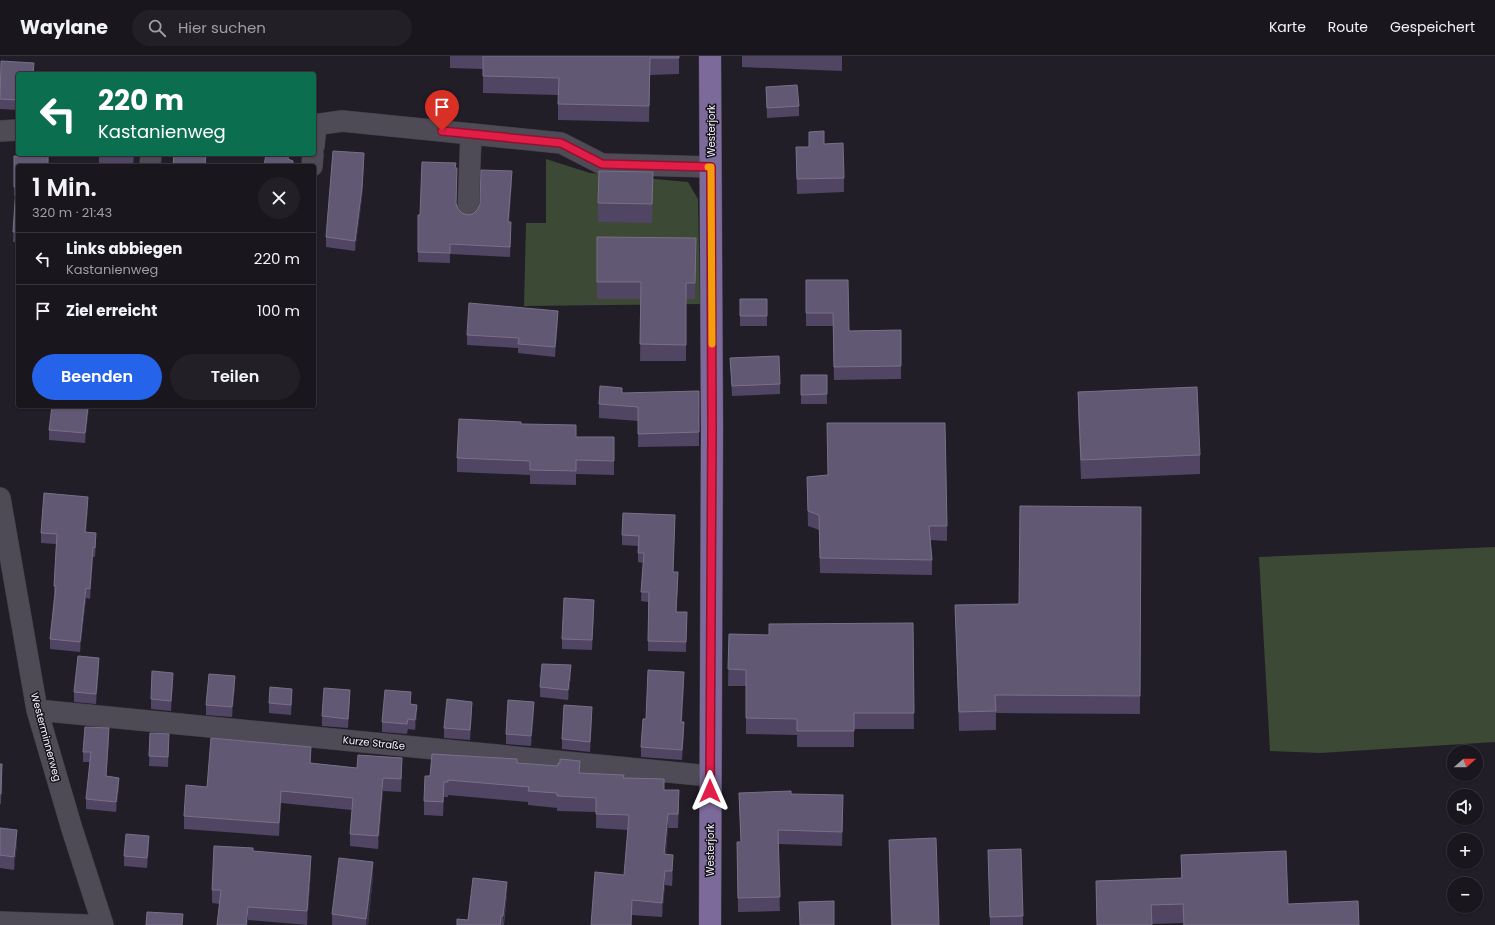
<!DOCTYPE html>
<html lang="de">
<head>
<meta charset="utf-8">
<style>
	:root { --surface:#19161e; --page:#221f27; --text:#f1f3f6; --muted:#9f9fa4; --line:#37353c; --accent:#2563eb }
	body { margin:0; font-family:Poppins,sans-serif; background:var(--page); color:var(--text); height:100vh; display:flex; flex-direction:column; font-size:15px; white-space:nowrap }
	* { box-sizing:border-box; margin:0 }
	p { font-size:13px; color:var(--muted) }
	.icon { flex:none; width:22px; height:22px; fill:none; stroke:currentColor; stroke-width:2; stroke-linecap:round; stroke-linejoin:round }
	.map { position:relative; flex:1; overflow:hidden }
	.sheet { position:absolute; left:16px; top:108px; width:300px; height:244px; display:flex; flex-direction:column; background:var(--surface); border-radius:4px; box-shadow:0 1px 3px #0004,0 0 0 1px var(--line) }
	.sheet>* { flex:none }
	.banner { position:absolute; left:16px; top:16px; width:300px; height:84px; border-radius:4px; box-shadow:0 1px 3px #0004,0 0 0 1px var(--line); background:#0b6e4f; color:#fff; overflow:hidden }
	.needle { width:26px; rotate:69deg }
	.controls { position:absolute; left:1447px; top:689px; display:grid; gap:8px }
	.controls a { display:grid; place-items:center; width:36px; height:36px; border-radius:50%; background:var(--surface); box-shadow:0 1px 3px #0004,0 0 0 1px var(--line); font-size:20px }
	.pin { position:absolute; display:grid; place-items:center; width:34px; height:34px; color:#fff; margin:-41px -17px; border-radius:50% 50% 50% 0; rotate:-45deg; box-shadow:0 0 4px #0007 }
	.pin .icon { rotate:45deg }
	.me { position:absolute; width:44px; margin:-22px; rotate:0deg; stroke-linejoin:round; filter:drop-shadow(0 0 3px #0008) }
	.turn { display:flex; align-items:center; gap:14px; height:84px; padding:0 16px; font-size:18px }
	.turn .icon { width:52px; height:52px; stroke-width:2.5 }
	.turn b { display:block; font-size:28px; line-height:34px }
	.round { display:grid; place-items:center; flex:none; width:42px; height:42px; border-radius:21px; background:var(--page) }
	.headline { display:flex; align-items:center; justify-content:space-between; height:68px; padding:0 16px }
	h1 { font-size:24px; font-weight:600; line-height:30px }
	.cta { display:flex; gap:8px; margin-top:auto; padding:8px 16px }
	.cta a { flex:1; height:46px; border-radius:24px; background:var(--accent); color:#fff; font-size:16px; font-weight:600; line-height:46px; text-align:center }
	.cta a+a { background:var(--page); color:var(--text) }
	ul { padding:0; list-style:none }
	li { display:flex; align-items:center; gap:12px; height:52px; padding:0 16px; border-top:1px solid var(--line) }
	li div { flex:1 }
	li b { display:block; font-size:15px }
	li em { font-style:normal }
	header { display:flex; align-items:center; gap:24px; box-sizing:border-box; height:56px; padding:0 20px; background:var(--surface); border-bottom:1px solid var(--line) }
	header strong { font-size:19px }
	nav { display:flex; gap:22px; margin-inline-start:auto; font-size:14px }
	.search { width:280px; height:36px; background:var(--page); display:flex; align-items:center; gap:10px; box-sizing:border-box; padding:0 14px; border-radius:22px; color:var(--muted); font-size:15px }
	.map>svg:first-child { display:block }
	.green { fill:#3b4935 }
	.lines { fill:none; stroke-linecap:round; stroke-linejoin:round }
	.minor-casing { stroke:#3f3c44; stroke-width:22 }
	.major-casing { stroke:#3f3c44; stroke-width:23 }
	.minor { stroke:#4e4a56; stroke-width:21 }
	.major { stroke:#7c6a9b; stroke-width:22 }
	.wall { fill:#504562 }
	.shaded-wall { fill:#352e44 }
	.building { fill:#615873; stroke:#797088 }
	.route-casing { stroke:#92132f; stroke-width:10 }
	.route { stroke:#e11d48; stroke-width:7 }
	.slow { stroke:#f59e0b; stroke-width:7 }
	.labels { text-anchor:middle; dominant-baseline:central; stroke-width:3; stroke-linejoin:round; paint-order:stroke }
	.street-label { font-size:10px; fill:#f6f3fb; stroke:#18141e }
</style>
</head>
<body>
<header>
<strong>Waylane</strong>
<div class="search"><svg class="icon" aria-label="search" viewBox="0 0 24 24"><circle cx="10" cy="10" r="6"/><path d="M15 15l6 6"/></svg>Hier suchen</div>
<nav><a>Karte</a><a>Route</a><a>Gespeichert</a></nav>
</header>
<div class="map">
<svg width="1495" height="869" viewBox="0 0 1495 869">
	<rect width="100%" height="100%" fill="#211e28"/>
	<path class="green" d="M 546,103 L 590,117 L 688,126 L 698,143 L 700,248 L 524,250 L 526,167 L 546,167 Z
		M 1495,491 L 1495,686 L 1320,697 L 1270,695 L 1259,501 Z"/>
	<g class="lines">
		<defs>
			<path id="minor" d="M 314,69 L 342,65 L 561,87 L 602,108 L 711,111
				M 0,75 L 18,74
				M 314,90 L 316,69
				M 150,110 L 151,98
				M 312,110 L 313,98
				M 468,157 L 471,78
				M 0,442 L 37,654 L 72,773 L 103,869
				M 37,654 L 710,720
				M 0,866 L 86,869"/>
			<path id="major" d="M 710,869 L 712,373 L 710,0"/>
		</defs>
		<use href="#minor" class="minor-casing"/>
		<use href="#major" class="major-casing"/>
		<use href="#minor" class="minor"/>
		<use href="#major" class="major"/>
	</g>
	<path class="wall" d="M 450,0 L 679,0 L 679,18 L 650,19 L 649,66 L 558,64 L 558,39 L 483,37 L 483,13 L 450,12 Z
		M 742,0 L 842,0 L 842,15 L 742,11 Z
		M 18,18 L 18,54 L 0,53 L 0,28 Z
		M 766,31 L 799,50 L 799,60 L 767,62 Z
		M 809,76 L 824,88 L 844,122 L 844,136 L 797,138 L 796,91 L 809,91 Z
		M 99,98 L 134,98 L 133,110 L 99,107 Z
		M 14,100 L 18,110 L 18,186 L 13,186 L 15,140 L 14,140 Z
		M 364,107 L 362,142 L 355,195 L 326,191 L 326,181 Z
		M 456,112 L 457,122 L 456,148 L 458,153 L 462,157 L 468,159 L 473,158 L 512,125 L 509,166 L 511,176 L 510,201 L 450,198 L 450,207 L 418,206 L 418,159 L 420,159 Z
		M 653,135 L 652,167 L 598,166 L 598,147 Z
		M 597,181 L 696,182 L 695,243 L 686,243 L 686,305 L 640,305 L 641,243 L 597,243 Z
		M 806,224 L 849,275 L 901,274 L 901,323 L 834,324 L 833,270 L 806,270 Z
		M 740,243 L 767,243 L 767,270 L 740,270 Z
		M 558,264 L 555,301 L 518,297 L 518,292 L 467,289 L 467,279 Z
		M 730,302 L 780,328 L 780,338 L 732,340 Z
		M 801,319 L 827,319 L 827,348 L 801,348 Z
		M 699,335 L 699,390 L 638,391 L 638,365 L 599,362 L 599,348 Z
		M 1078,336 L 1200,399 L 1200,418 L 1081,423 L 1078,355 Z
		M 89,350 L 85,387 L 49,384 L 49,374 Z
		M 827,367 L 947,470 L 947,485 L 930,484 L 932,504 L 932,519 L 820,517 L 819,474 L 808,470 L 807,421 L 828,419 Z
		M 521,368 L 576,381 L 614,381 L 614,419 L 576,418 L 576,429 L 530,428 L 530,419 L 457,416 L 457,402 Z
		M 88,451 L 86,476 L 96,486 L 95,501 L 93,501 L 90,543 L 86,542 L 80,596 L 50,593 L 50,583 L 54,540 L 54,530 L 56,488 L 41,487 L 41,477 Z
		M 1141,451 L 1140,658 L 996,657 L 996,674 L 959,675 L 955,549 L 1019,548 Z
		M 675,469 L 673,516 L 678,526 L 676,556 L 687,556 L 686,596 L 648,595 L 648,546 L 641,545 L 643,507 L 638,506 L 638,490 L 622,489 L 622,479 Z
		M 594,554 L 592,594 L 562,593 L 562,583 Z
		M 913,567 L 914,673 L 854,673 L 854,691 L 797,691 L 797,679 L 746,678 L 746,630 L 728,630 L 729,578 L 769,579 Z
		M 99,612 L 96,648 L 74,646 L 74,636 Z
		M 571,619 L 568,644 L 540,641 L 540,631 Z
		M 173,626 L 171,655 L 151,653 L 151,643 Z
		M 684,626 L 682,666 L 684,676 L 682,704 L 641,701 L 641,691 L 646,663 Z
		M 235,630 L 232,661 L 206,659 L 206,649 Z
		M 292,643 L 291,659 L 269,657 L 269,647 Z
		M 350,643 L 348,672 L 322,670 L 322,660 Z
		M 411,648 L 417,658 L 415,674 L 408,673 L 407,678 L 382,676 L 382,666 Z
		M 472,656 L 470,684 L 444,682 L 444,672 Z
		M 534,656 L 531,690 L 506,688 L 506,678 Z
		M 592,661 L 590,696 L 562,693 L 562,683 Z
		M 150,677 L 169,687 L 168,711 L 149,710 Z
		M 109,682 L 106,720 L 119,731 L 116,756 L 86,753 L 86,743 L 90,706 L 83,706 L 83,696 Z
		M 311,704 L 311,707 L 357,712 L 402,715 L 401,736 L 383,735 L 378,793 L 350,790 L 350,778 L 352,754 L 281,747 L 279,780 L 184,773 L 184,760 L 207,731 Z
		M 517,707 L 580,717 L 624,722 L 664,734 L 679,749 L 678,772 L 668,772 L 666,798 L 673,814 L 672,830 L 665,829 L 662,861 L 632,859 L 624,819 L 628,774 L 596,772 L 596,756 L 557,755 L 557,752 L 528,749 L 528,746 L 448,739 L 448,741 L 444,741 L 443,760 L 424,759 L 424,745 L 430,720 Z
		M 0,708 L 2,718 L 1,748 L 0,748 Z
		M 739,737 L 791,738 L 843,753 L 842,790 L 778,788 L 780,855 L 738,856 L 737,786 L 741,786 Z
		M 0,772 L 17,787 L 14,814 L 0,812 Z
		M 889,784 L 939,869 L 891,869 L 889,803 Z
		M 149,790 L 147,812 L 124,810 L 124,800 Z
		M 988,794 L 1023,860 L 1023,869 L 990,869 Z
		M 253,795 L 311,814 L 307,869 L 248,864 L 220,848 L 212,847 L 212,834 Z
		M 1181,799 L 1288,848 L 1359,869 L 1183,869 L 1183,867 L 1151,868 L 1152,869 L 1097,869 L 1096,825 L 1181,822 Z
		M 373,821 L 368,869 L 332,869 L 332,858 Z
		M 507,839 L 504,869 L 457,869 L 468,864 Z"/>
	<path class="shaded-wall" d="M 364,97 L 362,142 L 355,195 L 355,185 Z
		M 512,115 L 512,125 L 508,176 L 508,166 Z
		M 558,255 L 558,264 L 555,301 L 555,291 Z
		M 88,350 L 89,350 L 85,387 L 85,377 Z
		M 88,441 L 88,451 L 85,486 L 85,476 Z
		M 675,459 L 675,469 L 673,526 L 673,516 Z
		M 96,477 L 96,486 L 95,501 L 95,492 Z
		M 93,491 L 93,501 L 90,543 L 90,533 Z
		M 678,516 L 678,526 L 676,566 L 676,556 Z
		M 86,532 L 86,542 L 80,596 L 80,586 Z
		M 594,544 L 594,554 L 592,594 L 592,584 Z
		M 99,602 L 99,612 L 96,648 L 96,638 Z
		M 571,609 L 571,619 L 568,644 L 568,634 Z
		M 684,616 L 684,626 L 681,676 L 681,666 Z
		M 173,617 L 173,626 L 171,655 L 171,645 Z
		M 235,620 L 235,630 L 232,661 L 232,651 Z
		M 292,633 L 292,643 L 291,659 L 291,649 Z
		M 350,634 L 350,643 L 348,672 L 348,663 Z
		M 472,646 L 472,656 L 470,684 L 470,674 Z
		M 534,646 L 534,656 L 531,690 L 531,680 Z
		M 417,649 L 417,658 L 415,674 L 415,664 Z
		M 592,651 L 592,661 L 590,696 L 590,686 Z
		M 684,666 L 684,676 L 682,704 L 682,694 Z
		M 109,672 L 109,682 L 106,730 L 106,720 Z
		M 311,691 L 311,704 L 310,720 L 310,707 Z
		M 402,702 L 402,715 L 401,736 L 401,723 Z
		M 119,722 L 119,731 L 116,756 L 116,746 Z
		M 383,722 L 383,735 L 378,793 L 378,780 Z
		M 444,726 L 444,741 L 443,760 L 443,746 Z
		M 281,735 L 281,747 L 279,780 L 279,767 Z
		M 668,758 L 668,772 L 664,813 L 664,798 Z
		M 17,774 L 17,787 L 14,814 L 14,801 Z
		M 149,780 L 149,790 L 147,812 L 147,802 Z
		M 673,799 L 673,814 L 672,830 L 672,815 Z
		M 311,800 L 311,814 L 307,869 L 307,855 Z
		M 373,806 L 373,821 L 368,869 L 366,869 L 366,863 Z
		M 665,815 L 665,829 L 662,861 L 662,847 Z
		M 507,826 L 507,839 L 503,869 L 503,860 Z
		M 632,844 L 632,869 L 631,869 Z
		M 248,851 L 248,869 L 246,869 Z"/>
	<path class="building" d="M 483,0 L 679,0 L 679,2 L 650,2 L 649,50 L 558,48 L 559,22 L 483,20 Z
		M 1,5 L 34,7 L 33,18 L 18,18 L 18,44 L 0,43 Z
		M 797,29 L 799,50 L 767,52 L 766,31 Z
		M 824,75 L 824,88 L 843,87 L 844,122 L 797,123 L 796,91 L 809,91 L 809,76 Z
		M 333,95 L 364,97 L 362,132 L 355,185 L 326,181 Z
		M 108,98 L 133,98 L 133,100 Z
		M 174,98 L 206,98 L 205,110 L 173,110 Z
		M 266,98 L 289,98 L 288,103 L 293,105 L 293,110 L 264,110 Z
		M 14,100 L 48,100 L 48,110 L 18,110 L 18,176 L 13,176 L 16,131 L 14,131 Z
		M 422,106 L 456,107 L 455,112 L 457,112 L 456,147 L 458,153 L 462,157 L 468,159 L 473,158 L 478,153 L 480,148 L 481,114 L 512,115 L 508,166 L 511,166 L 510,191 L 450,188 L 450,197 L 418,196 L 418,159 L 420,159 Z
		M 599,115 L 653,116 L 652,148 L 598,147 Z
		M 597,181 L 696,182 L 695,227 L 686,227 L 686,289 L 640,288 L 641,226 L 597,226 Z
		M 806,224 L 848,224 L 849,275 L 901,274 L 901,310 L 834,311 L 833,257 L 806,257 Z
		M 740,243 L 767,243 L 767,260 L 740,260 Z
		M 469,247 L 558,255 L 555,291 L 518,288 L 519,282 L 467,279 Z
		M 779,300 L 780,328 L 732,330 L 730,302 Z
		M 801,319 L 827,319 L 827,338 L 801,339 Z
		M 600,330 L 622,332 L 622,337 L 699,335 L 699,376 L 638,378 L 638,351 L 599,348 Z
		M 1197,331 L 1200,399 L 1081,404 L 1078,336 Z
		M 52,350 L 88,350 L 85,377 L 49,374 Z
		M 459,363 L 521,366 L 521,368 L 576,369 L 576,381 L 614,381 L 614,405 L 576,404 L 576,415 L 530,414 L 530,405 L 457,402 Z
		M 827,367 L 945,367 L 947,470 L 929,470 L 932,504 L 820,502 L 819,459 L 808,455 L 807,421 L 828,419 Z
		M 44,437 L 88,441 L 85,476 L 96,477 L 95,492 L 93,491 L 90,533 L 86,532 L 80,586 L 50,583 L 56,530 L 54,530 L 57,478 L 41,477 Z
		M 1020,450 L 1141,451 L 1140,640 L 995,639 L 996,655 L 959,656 L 955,549 L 1019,548 Z
		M 623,457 L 675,459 L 673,516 L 678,516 L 676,556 L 687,556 L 686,586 L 648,585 L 649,536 L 641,536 L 644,497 L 638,497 L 639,480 L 622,479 Z
		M 564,542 L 594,544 L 592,584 L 562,583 Z
		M 913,567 L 914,657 L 854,657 L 854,675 L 797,675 L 797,663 L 746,662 L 746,614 L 728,613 L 729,578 L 769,579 L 769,568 Z
		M 78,600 L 99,602 L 96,638 L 74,636 Z
		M 542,608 L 571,609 L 568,634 L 540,631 Z
		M 648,614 L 684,616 L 681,666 L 684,666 L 682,694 L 641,691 L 643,663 L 646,663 Z
		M 152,615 L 173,617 L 171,645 L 151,643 Z
		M 209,618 L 235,620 L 232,651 L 206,649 Z
		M 270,631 L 292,633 L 291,649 L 269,647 Z
		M 324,632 L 350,634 L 348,663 L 322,660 Z
		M 385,634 L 411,636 L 410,648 L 417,649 L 415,664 L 408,663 L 407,668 L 382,666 Z
		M 447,643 L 472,646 L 470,674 L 444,672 Z
		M 508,644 L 534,646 L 531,680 L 506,678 Z
		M 564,649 L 592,651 L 590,686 L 562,683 Z
		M 85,671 L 109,672 L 106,720 L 119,722 L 116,746 L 86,743 L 91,696 L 83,696 Z
		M 150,677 L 169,678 L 168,701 L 149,700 Z
		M 211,682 L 311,691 L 310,707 L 357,712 L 358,699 L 402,702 L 401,723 L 383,722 L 378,780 L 350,778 L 353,742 L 281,735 L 279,767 L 184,760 L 186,729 L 207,731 Z
		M 432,698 L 517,703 L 517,707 L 558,710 L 558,707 L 560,707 L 560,703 L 580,705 L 579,717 L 624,719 L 623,722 L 664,723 L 664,734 L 679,734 L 678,758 L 668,758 L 664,798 L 673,799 L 672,815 L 665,815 L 662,847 L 632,844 L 631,869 L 591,869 L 595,816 L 624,819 L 629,759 L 596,758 L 596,742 L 557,740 L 557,737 L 528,735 L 529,731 L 448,724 L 448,726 L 444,726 L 443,746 L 424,745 L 425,720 L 430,720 Z
		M 0,708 L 2,708 L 1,738 L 0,738 Z
		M 791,735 L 791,738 L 843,739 L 842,776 L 778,774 L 780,841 L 738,842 L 737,786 L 741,786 L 739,737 Z
		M 0,772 L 17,774 L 14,801 L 0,799 Z
		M 126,778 L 149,780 L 147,802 L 124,800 Z
		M 936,782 L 939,869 L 892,869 L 889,784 Z
		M 214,790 L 253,792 L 253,795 L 311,800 L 307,855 L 248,851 L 246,869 L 217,869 L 221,834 L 212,834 Z
		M 1021,793 L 1023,860 L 990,861 L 988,794 Z
		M 1286,795 L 1288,848 L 1358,845 L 1359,869 L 1184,869 L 1183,848 L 1151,849 L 1152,869 L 1097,869 L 1096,825 L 1182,822 L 1181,799 Z
		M 339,802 L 373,806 L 366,863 L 332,858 Z
		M 473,822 L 507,826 L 503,860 L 501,860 L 500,869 L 457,869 L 457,863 L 468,864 Z
		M 834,845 L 834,869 L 800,869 L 799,846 Z
		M 147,856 L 183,858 L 182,869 L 146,869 Z"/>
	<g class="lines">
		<defs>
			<path id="route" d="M 442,75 L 561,87 L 602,108 L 711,111 L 712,373 L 710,735"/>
		</defs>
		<use href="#route" class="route-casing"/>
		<use href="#route" class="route"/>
		<path class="slow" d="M 708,111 L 711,111 L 712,288"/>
	</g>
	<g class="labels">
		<g class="street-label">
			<text transform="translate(711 75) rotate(-90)">Westerjork</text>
			<text transform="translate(46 681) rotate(75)">Westerminnerweg</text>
			<text transform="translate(374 687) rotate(6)">Kurze Straße</text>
			<text transform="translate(710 794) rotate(-90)">Westerjork</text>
		</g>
	</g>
</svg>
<div class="controls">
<a><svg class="needle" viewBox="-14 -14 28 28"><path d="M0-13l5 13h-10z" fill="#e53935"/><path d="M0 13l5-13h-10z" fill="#9f9fa4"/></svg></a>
<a><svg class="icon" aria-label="sound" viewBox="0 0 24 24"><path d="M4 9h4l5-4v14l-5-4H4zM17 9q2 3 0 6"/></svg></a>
<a>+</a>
<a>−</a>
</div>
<div class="pin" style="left:442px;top:75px;background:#d93025"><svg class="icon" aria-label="arrive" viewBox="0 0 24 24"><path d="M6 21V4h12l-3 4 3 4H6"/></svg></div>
<svg class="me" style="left:710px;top:735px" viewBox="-20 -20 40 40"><path d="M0-17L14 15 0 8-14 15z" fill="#e11d48" stroke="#fff" stroke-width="4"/></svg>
<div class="banner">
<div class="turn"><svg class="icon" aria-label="left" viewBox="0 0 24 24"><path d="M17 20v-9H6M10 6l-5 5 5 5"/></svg><div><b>220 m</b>Kastanienweg</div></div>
</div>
<section class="sheet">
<div class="headline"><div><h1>1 Min.</h1><p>320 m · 21:43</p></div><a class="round"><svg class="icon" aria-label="close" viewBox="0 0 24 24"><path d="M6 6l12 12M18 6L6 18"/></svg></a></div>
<ul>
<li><svg class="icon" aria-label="left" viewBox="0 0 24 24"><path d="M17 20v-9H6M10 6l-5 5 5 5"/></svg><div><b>Links abbiegen</b><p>Kastanienweg</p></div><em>220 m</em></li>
<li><svg class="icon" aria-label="arrive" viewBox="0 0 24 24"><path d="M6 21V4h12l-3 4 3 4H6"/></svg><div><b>Ziel erreicht</b></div><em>100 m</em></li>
</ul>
<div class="cta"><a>Beenden</a><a>Teilen</a></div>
</section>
</div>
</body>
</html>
